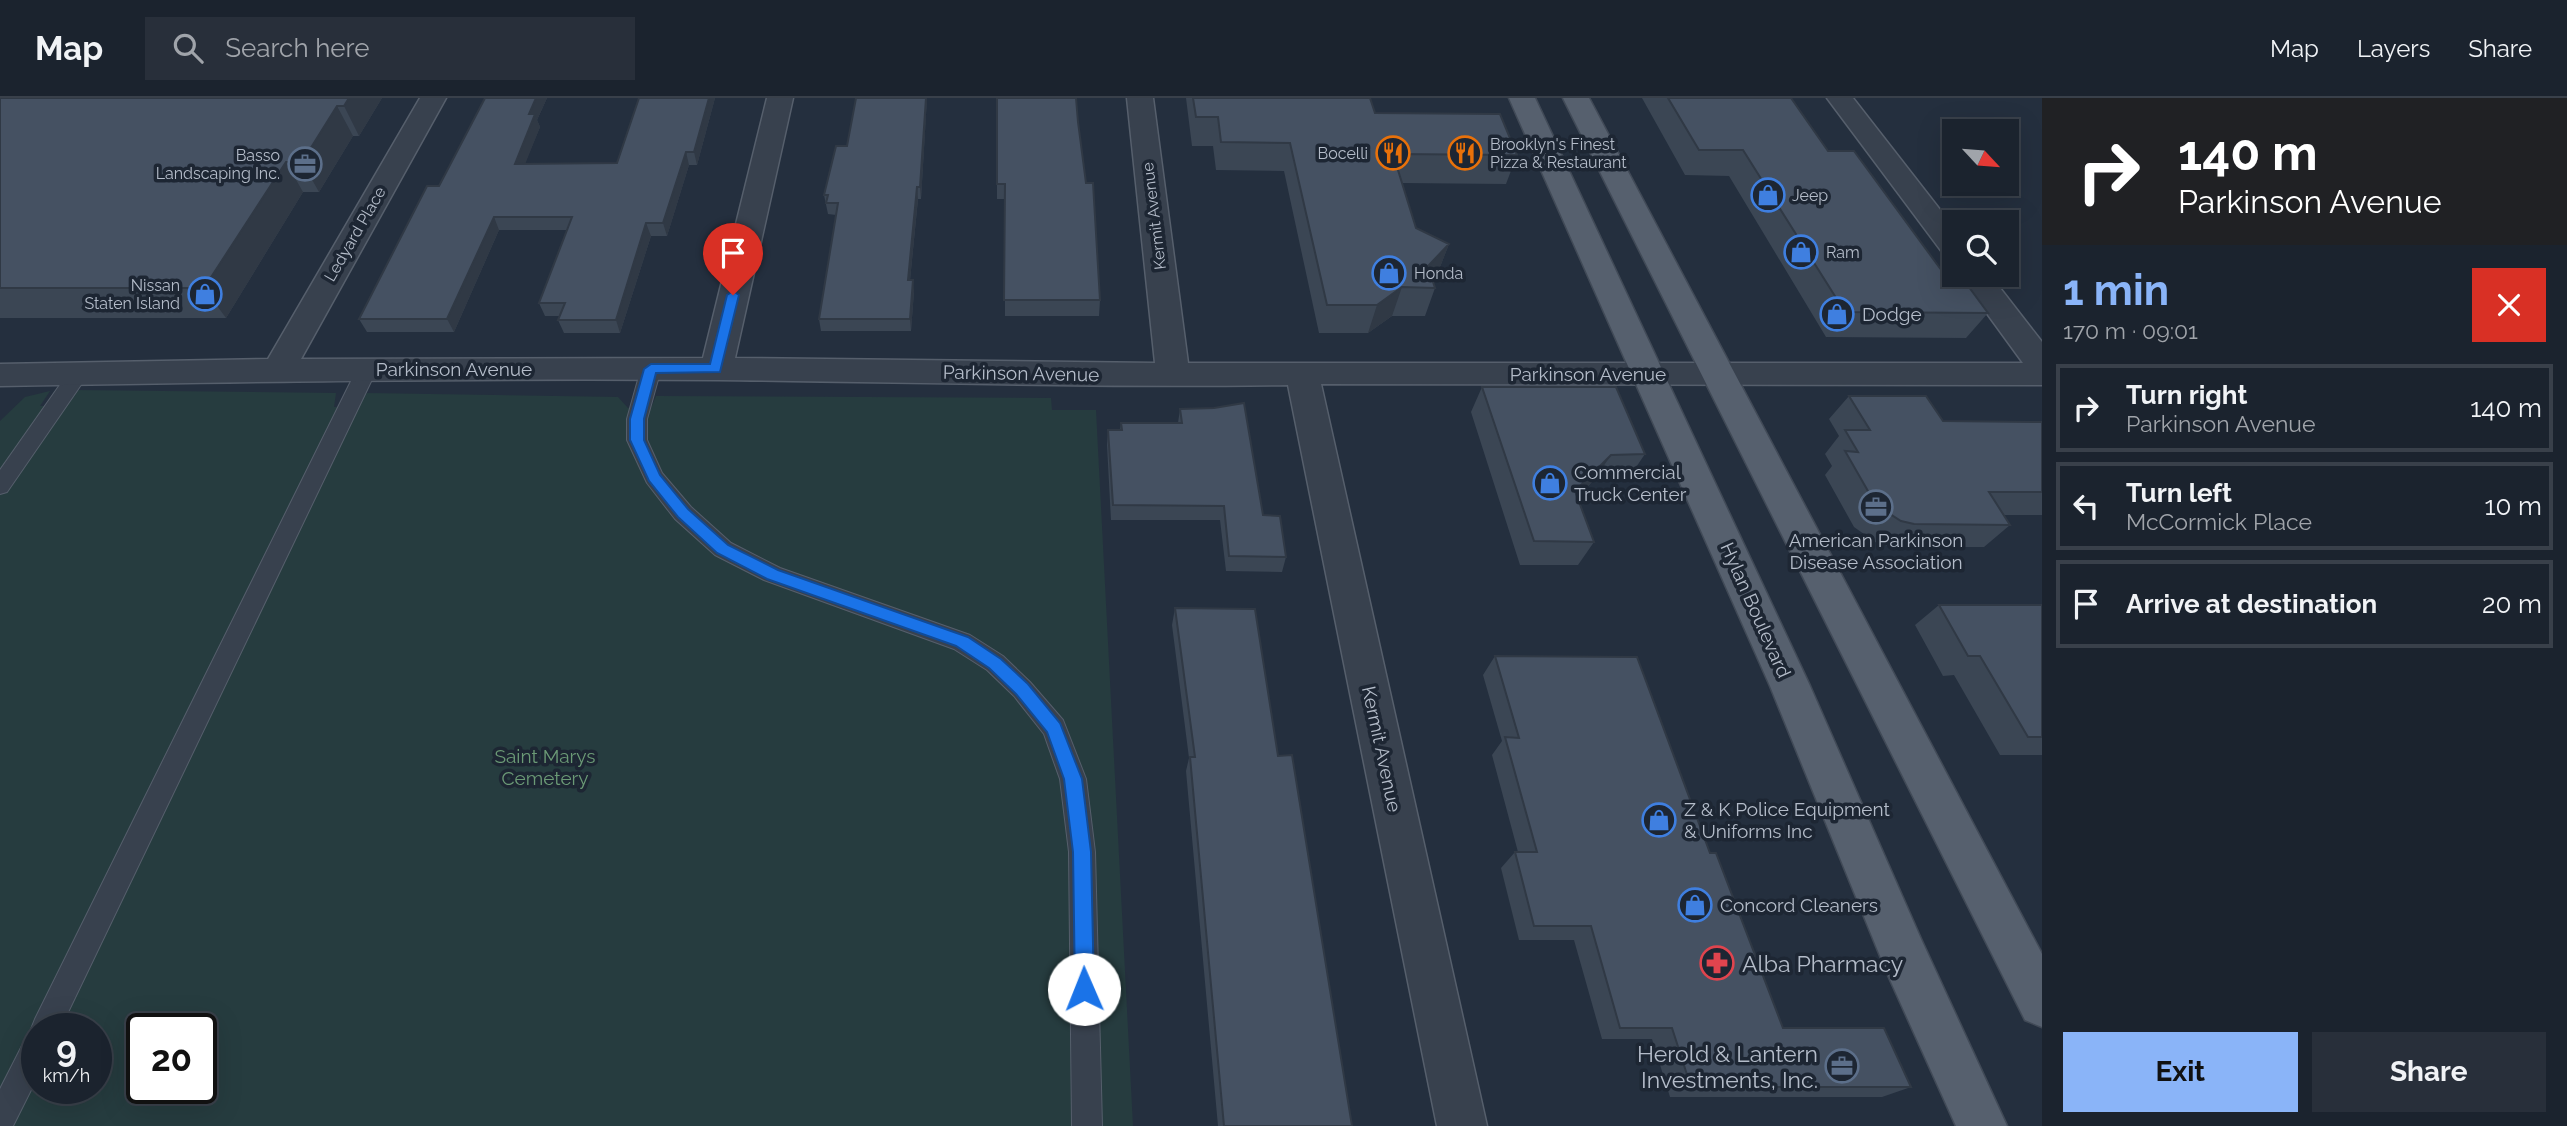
<!DOCTYPE html>
<html lang="en">
<head>
<meta charset="utf-8">
<style>
	:root { --surface:#1b232e; --page:#282f3a; --text:#f1f3f6; --muted:#a0a4aa; --line:#39404a; --accent:#8ab4f8 }
	body { margin:0; font-family:Raleway,sans-serif; background:var(--page); color:var(--text); height:100vh; display:flex; flex-direction:column; font-size:26px; white-space:nowrap }
	* { box-sizing:border-box; margin:0 }
	p { font-size:23px; color:var(--muted) }
	.icon { flex:none; width:38px; height:38px; fill:none; stroke:currentColor; stroke-width:2; stroke-linecap:round; stroke-linejoin:round }
	.map { position:relative; flex:1; overflow:hidden }
	.details { display:flex; flex-direction:column; background:var(--surface); width:525px }
	.details>* { flex:none }
	.guide { background:#202124; color:#fff; overflow:hidden }
	.needle { width:46px; rotate:116deg }
	.fabs { position:absolute; left:1942px; top:21px; display:grid; gap:14px }
	.fabs a { display:grid; place-items:center; width:77px; height:77px; border-radius:0px; background:var(--surface); box-shadow:0 7px 28px #0002,0 0 0 2px var(--line); font-size:35px }
	.speed { position:absolute; left:21px; top:915px; display:flex; gap:14px; font-size:35px; font-weight:700; text-align:center }
	.speed>* { display:grid; place-content:center; width:91px; height:91px; border-radius:50%; background:var(--surface); box-shadow:0 7px 28px #0002,0 0 0 2px var(--line); line-height:1 }
	.speed small { font-size:18px; font-weight:400 }
	.speed .limit { border:4px solid #111; border-radius:10px; background:#fff; color:#111 }
	.pin { position:absolute; display:grid; place-items:center; width:60px; height:60px; color:#fff; margin:-72px -30px; border-radius:50% 50% 50% 0; rotate:-45deg; box-shadow:0 0 7px #0007 }
	.pin .icon { rotate:45deg }
	.me { position:absolute; width:77px; margin:-38px; rotate:359deg; stroke-linejoin:round; filter:drop-shadow(0 0 5px #0008) }
	.turn { display:flex; align-items:center; gap:24px; height:147px; padding:0 21px; font-size:32px }
	.turn .icon { width:91px; height:91px; stroke-width:2.5 }
	.turn b { display:block; font-size:49px; line-height:60px }
	.round { display:grid; place-items:center; flex:none; width:74px; height:74px; border-radius:0px; background:var(--page) }
	.overview { display:flex; align-items:center; justify-content:space-between; height:119px; padding:0 21px }
	h1 { font-size:42px; font-weight:700; line-height:52px; color:var(--accent) }
	.button { display:flex; gap:14px; margin-top:auto; padding:14px 21px }
	.button a { flex:1; height:80px; border-radius:0px; background:var(--accent); color:#111; font-size:28px; font-weight:700; line-height:80px; text-align:center }
	.button a+a { background:var(--page); color:var(--text) }
	ul { padding:0; list-style:none }
	li { display:flex; align-items:center; gap:21px; height:88px; margin:0 14px 10px; padding:0 7px; border:4px solid var(--line); border-radius:0px }
	li div { flex:1 }
	li b { display:block; font-size:26px }
	li em { font-style:normal }
	header { display:flex; align-items:center; gap:42px; box-sizing:border-box; height:98px; padding:0 35px; background:var(--surface); border-bottom:2px solid var(--line) }
	header strong { font-size:33px }
	nav { display:flex; gap:38px; margin-inline-start:auto; font-size:24px }
	.search { width:490px; height:63px; background:var(--page); display:flex; align-items:center; gap:18px; box-sizing:border-box; padding:0 24px; border-radius:0px; color:var(--muted); font-size:26px }
	main { display:flex; flex:1; min-height:0 }
	.map>svg:first-child { display:block }
	.green { fill:#263c3f; fill-rule:evenodd }
	.lines { fill:none; stroke-linecap:round; stroke-linejoin:round }
	.lane-casing { stroke:#565f6c; stroke-width:2 }
	.street-casing { stroke:#565f6c; stroke-width:3 }
	.primary-casing { stroke:#414a57; stroke-width:3 }
	.lane { fill:#38414e; fill-rule:evenodd }
	.street { fill:#38414e; fill-rule:evenodd }
	.primary { fill:#56606e; fill-rule:evenodd }
	.wall { fill:#3b4654 }
	.shaded-wall { fill:#303945 }
	.building { fill:#455162; stroke:#303945; stroke-width:2 }
	.route { fill:#1a73e8; stroke:#114b97; stroke-width:2 }
	.labels { text-anchor:middle; dominant-baseline:central; stroke-width:7; stroke-linejoin:round; paint-order:stroke }
	.far-poi-label { font-size:16px; fill:#b4bcc9; stroke:#1d2633; text-anchor:start }
	.far-street-label { font-size:16px; fill:#b4bcc9; stroke:#1d2633 }
	.poi-label { font-size:19px; fill:#b4bcc9; stroke:#1d2633; text-anchor:start }
	.street-label { font-size:19px; fill:#b4bcc9; stroke:#1d2633 }
	.park-label { font-size:19px; fill:#6b9a76; stroke:#1d2633 }
	.near-poi-label { font-size:23px; fill:#b4bcc9; stroke:#1d2633; text-anchor:start }
</style>
</head>
<body>
<header>
<strong>Map</strong>
<div class="search"><svg class="icon" aria-label="search" viewBox="0 0 24 24"><circle cx="10" cy="10" r="6"/><path d="M15 15l6 6"/></svg>Search here</div>
<nav><a>Map</a><a>Layers</a><a>Share</a></nav>
</header>
<main>
<div class="map">
<svg width="2042" height="1028" viewBox="0 0 2042 1028">
	<rect width="100%" height="100%" fill="#242f3e"/>
	<path class="green" d="M 74,292 L 336,295 L 334,309 L 356,309 L 367,295 L 618,299 L 628,310 L 651,310 L 656,298 L 1051,300 L 1052,312 L 1096,312 L 1133,1028 L 0,1028 L 0,323 L 25,299 L 50,293 L 40,308 L 62,308 ZM 37,931 L 96,931 L 96,990 L 37,990 ZM 142,931 L 201,931 L 201,990 L 142,990 Z"/>
	<g class="lines">
		<defs>
			<path id="lane" d="M 367,264 L 374,266 L 377,271 L 60,931 L 37,931 L 37,980 L 13,1028 L 0,1028 L 0,991 L 27,938 L 32,935 L 31,931 L 35,921 L 357,271 L 360,266 Z
				M 651,264 L 658,266 L 661,271 L 647,321 L 647,342 L 662,375 L 691,409 L 731,445 L 780,470 L 970,537 L 1003,558 L 1030,584 L 1063,622 L 1086,681 L 1095,754 L 1102,1028 L 1072,1028 L 1069,754 L 1060,681 L 1044,636 L 1014,598 L 987,572 L 954,551 L 764,482 L 715,457 L 675,421 L 647,385 L 627,342 L 627,321 L 641,271 L 644,266 Z
				M 78,269 L 85,271 L 88,276 L 85,281 L 7,394 L 0,396 L 0,372 L 71,271 Z"/>
			<path id="street" d="M 420,0 L 446,0 L 301,261 L 703,260 L 767,0 L 793,0 L 735,260 L 1155,265 L 1127,0 L 1153,0 L 1188,265 L 2023,265 L 1959,177 L 1990,177 L 2042,244 L 2042,287 L 1321,286 L 1487,1028 L 1437,1028 L 1288,287 C 1098,290 908,284 718,282 C 479,280 239,284 0,288 L 0,266 L 268,261 Z
				M 1827,0 L 1853,0 L 1955,131 L 1955,160 L 1945,158 Z"/>
			<path id="primary" d="M 1509,0 L 1535,0 L 1810,588 L 1921,841 L 2007,1028 L 1956,1028 L 1887,875 L 1770,588 Z
				M 1563,0 L 1589,0 L 2042,856 L 2042,929 L 2025,922 Z"/>
		</defs>
		<use href="#lane" class="lane-casing"/>
		<use href="#street" class="street-casing"/>
		<use href="#primary" class="primary-casing"/>
		<use href="#lane" class="lane"/>
		<use href="#street" class="street"/>
		<use href="#primary" class="primary"/>
	</g>
	<path class="wall" d="M 0,0 L 382,0 L 359,38 L 353,38 L 319,94 L 303,94 L 226,220 L 0,220 Z
		M 485,0 L 547,0 L 537,22 L 540,29 L 525,65 L 617,65 L 639,0 L 715,0 L 697,67 L 689,67 L 667,138 L 651,138 L 620,235 L 564,235 L 558,222 L 560,218 L 545,218 L 539,205 L 567,132 L 499,132 L 454,234 L 367,234 L 359,221 L 439,88 Z
		M 927,0 L 921,101 L 918,101 L 910,182 L 914,193 L 911,233 L 821,233 L 819,221 L 836,117 L 828,116 L 824,97 L 847,48 Z
		M 997,0 L 1078,24 L 1100,202 L 1099,218 L 1005,218 L 1005,101 L 997,101 Z
		M 1186,0 L 1370,0 L 1375,15 L 1517,57 L 1506,86 L 1402,85 L 1416,130 L 1449,146 L 1438,174 L 1432,181 L 1435,190 L 1425,218 L 1392,218 L 1368,235 L 1319,235 L 1284,73 L 1216,72 L 1213,48 L 1192,48 Z
		M 1642,0 L 1791,0 L 1828,53 L 1942,173 L 1988,215 L 1966,240 L 1826,239 L 1729,78 L 1685,77 Z
		M 1482,289 L 1645,356 L 1628,381 L 1595,381 L 1577,399 L 1594,444 L 1578,467 L 1520,467 L 1471,314 Z
		M 1849,298 L 1943,323 L 2042,324 L 2042,417 L 2004,417 L 2010,427 L 1984,449 L 1891,449 L 1878,446 L 1854,429 L 1825,377 L 1832,368 L 1825,356 L 1839,338 L 1829,321 Z
		M 1180,311 L 1263,417 L 1286,459 L 1282,474 L 1226,473 L 1220,422 L 1111,422 L 1107,347 L 1108,332 L 1120,332 L 1121,325 L 1178,325 Z
		M 1939,507 L 2042,507 L 2042,657 L 2000,657 L 1954,577 L 1943,578 L 1915,527 Z
		M 1175,510 L 1278,658 L 1352,1028 L 1218,1028 L 1186,673 L 1189,660 L 1172,527 Z
		M 1495,558 L 1710,755 L 1783,930 L 1911,989 L 1882,999 L 1670,999 L 1652,941 L 1602,941 L 1574,842 L 1519,842 L 1501,770 L 1515,754 L 1518,754 L 1492,657 L 1502,643 L 1483,577 Z"/>
	<path class="shaded-wall" d="M 349,0 L 382,0 L 359,38 L 344,8 Z
		M 536,0 L 547,0 L 537,22 L 540,29 L 520,79 L 515,66 L 529,16 Z
		M 709,0 L 715,0 L 697,67 L 694,54 Z
		M 926,0 L 927,0 L 921,101 L 920,89 Z
		M 337,8 L 353,38 L 319,94 L 302,64 Z
		M 686,54 L 689,67 L 667,138 L 663,125 Z
		M 286,64 L 303,94 L 226,220 L 204,190 Z
		M 917,89 L 918,101 L 909,193 L 908,182 Z
		M 494,119 L 499,132 L 454,234 L 447,221 Z
		M 646,125 L 651,138 L 620,235 L 616,222 Z
		M 1449,146 L 1438,174 L 1425,190 L 1428,168 Z
		M 913,182 L 914,193 L 911,233 L 910,221 Z
		M 1402,189 L 1392,218 L 1368,235 L 1377,207 Z
		M 1611,357 L 1595,381 L 1560,417 L 1575,393 Z"/>
	<path class="building" d="M 0,0 L 349,0 L 344,8 L 337,8 L 302,64 L 286,64 L 204,190 L 0,190 Z
		M 485,0 L 536,0 L 529,16 L 535,16 L 515,66 L 617,65 L 639,0 L 709,0 L 694,54 L 686,54 L 663,125 L 646,125 L 616,222 L 558,222 L 565,205 L 539,205 L 572,119 L 494,119 L 447,221 L 359,221 L 427,88 L 439,88 Z
		M 856,0 L 926,0 L 920,89 L 917,89 L 908,182 L 913,182 L 910,221 L 819,221 L 838,105 L 826,105 L 828,97 L 824,97 L 836,48 L 847,48 Z
		M 997,0 L 1076,0 L 1078,24 L 1086,85 L 1093,85 L 1100,202 L 1004,202 L 1005,86 L 997,86 Z
		M 1193,0 L 1370,0 L 1375,15 L 1500,16 L 1517,57 L 1393,56 L 1416,130 L 1449,146 L 1428,168 L 1435,190 L 1402,189 L 1377,207 L 1327,207 L 1290,45 L 1221,44 L 1218,19 L 1196,19 Z
		M 1668,0 L 1791,0 L 1828,53 L 1854,53 L 1942,173 L 1955,173 L 1955,177 L 1960,177 L 1988,215 L 1845,214 L 1743,52 L 1699,52 Z
		M 1482,289 L 1616,289 L 1645,356 L 1611,357 L 1575,393 L 1594,444 L 1534,443 Z
		M 1849,298 L 1926,298 L 1943,323 L 2042,324 L 2042,394 L 1989,394 L 2010,427 L 1914,426 L 1901,423 L 1876,407 L 1845,353 L 1858,354 L 1845,332 L 1870,332 Z
		M 1244,305 L 1263,417 L 1280,418 L 1286,459 L 1229,458 L 1224,408 L 1113,407 L 1108,332 L 1122,332 L 1121,325 L 1182,325 L 1180,311 L 1214,310 Z
		M 1939,507 L 2042,507 L 2042,639 L 2028,639 L 1980,558 L 1968,558 Z
		M 1175,510 L 1255,511 L 1278,658 L 1292,657 L 1352,1028 L 1224,1028 L 1190,659 L 1195,659 Z
		M 1495,558 L 1637,559 L 1710,755 L 1716,755 L 1783,930 L 1884,930 L 1911,989 L 1691,989 L 1672,930 L 1620,930 L 1591,828 L 1534,828 L 1515,754 L 1537,754 L 1505,639 L 1519,640 Z"/>
	<path class="route" d="M 733,193 L 739,197 L 720,274 L 656,275 L 644,321 L 644,342 L 660,377 L 688,411 L 728,447 L 778,472 L 968,539 L 1001,561 L 1028,586 L 1060,625 L 1082,681 L 1091,754 L 1094,891 L 1091,898 L 1084,901 L 1078,898 L 1075,891 L 1073,754 L 1064,681 L 1047,634 L 1016,596 L 989,570 L 956,548 L 767,481 L 717,455 L 678,419 L 649,383 L 630,342 L 630,321 L 644,271 L 651,266 L 710,266 L 727,197 Z"/>
	<defs>
		<symbol id="restaurant-ring" viewBox="-11 -11 22 22"><circle r="9.5" fill="#1d2633" stroke="#e8710a" stroke-width="1.5"/><path d="M-5-6h1v4h1v-4h1v4h1v-4h1v5L-1.5 .5V6h-2V.5L-5-1ZM5-6V6H3V1.5H1.5Q1.5-4 5-6Z" fill="#e8710a"/></symbol>
		<symbol id="office-ring" viewBox="-11 -11 22 22"><circle r="9.5" fill="#1d2633" stroke="#5c6f8a" stroke-width="1.5"/><path d="M-6-3h4V-5.5h4V-3h4V5H-6ZM-1-4.5V-3h2v-1.5ZM-6 0V1H6V0Z" fill="#5c6f8a"/></symbol>
		<symbol id="shop-ring" viewBox="-11 -11 22 22"><circle r="9.5" fill="#1d2633" stroke="#3f7fe0" stroke-width="1.5"/><path d="M-5-2.5h2.3a2.7 3.5 0 0 1 5.4 0H5L5.5 6h-11ZM-1.5-2.5h3a1.5 2.3 0 0 0-3 0Z" fill="#3f7fe0"/></symbol>
		<symbol id="pharmacy-ring" viewBox="-11 -11 22 22"><circle r="9.5" fill="#1d2633" stroke="#e0444e" stroke-width="1.5"/><path d="M-2-6h4v4h4v4h-4v4h-4v-4h-4v-4h4Z" fill="#e0444e"/></symbol>
	</defs>
	<g fill-rule="evenodd">
		<use href="#restaurant-ring" x="1374" y="36" width="38" height="38"/>
		<use href="#restaurant-ring" x="1446" y="36" width="38" height="38"/>
		<use href="#office-ring" x="286" y="47" width="38" height="38"/>
		<use href="#shop-ring" x="1749" y="78" width="38" height="38"/>
		<use href="#shop-ring" x="1782" y="135" width="38" height="38"/>
		<use href="#shop-ring" x="1370" y="156" width="38" height="38"/>
		<use href="#shop-ring" x="186" y="177" width="38" height="38"/>
		<use href="#shop-ring" x="1818" y="197" width="38" height="38"/>
		<use href="#shop-ring" x="1531" y="366" width="38" height="38"/>
		<use href="#office-ring" x="1857" y="390" width="38" height="38"/>
		<use href="#shop-ring" x="1640" y="703" width="38" height="38"/>
		<use href="#shop-ring" x="1676" y="788" width="38" height="38"/>
		<use href="#pharmacy-ring" x="1698" y="846" width="38" height="38"/>
		<use href="#office-ring" x="1823" y="949" width="38" height="38"/>
	</g>
	<g class="labels">
		<g class="far-poi-label">
			<text x="1490" y="46">Brooklyn's Finest<tspan x="1490" dy="18">Pizza &amp; Restaurant</tspan></text>
			<text x="1368" y="55" text-anchor="end">Bocelli</text>
			<text x="280" y="57" text-anchor="end">Basso<tspan x="280" dy="18">Landscaping Inc.</tspan></text>
			<text x="1792" y="97">Jeep</text>
			<text x="1826" y="154">Ram</text>
			<text x="1414" y="175">Honda</text>
			<text x="180" y="187" text-anchor="end">Nissan<tspan x="180" dy="18">Staten Island</tspan></text>
		</g>
		<g class="far-street-label">
			<text transform="translate(1154 118) rotate(-97)">Kermit Avenue</text>
			<text transform="translate(355 136) rotate(-60)">Ledyard Place</text>
		</g>
		<g class="poi-label">
			<text x="1862" y="216">Dodge</text>
			<text x="1574" y="374">Commercial<tspan x="1574" dy="22">Truck Center</tspan></text>
			<text x="1876" y="442" text-anchor="middle">American Parkinson<tspan x="1876" dy="22">Disease Association</tspan></text>
			<text x="1684" y="711">Z &amp; K Police Equipment<tspan x="1684" dy="22">&amp; Uniforms Inc</tspan></text>
			<text x="1720" y="807">Concord Cleaners</text>
		</g>
		<g class="street-label">
			<text x="454" y="271">Parkinson Avenue</text>
			<text transform="translate(1021 275) rotate(1)">Parkinson Avenue</text>
			<text x="1588" y="276">Parkinson Avenue</text>
			<text transform="translate(1756 512) rotate(66)">Hylan Boulevard</text>
			<text transform="translate(1382 651) rotate(78)">Kermit Avenue</text>
		</g>
		<g class="park-label">
			<text x="545" y="658">Saint Marys<tspan x="545" dy="22">Cemetery</tspan></text>
		</g>
		<g class="near-poi-label">
			<text x="1742" y="865">Alba Pharmacy</text>
			<text x="1818" y="955" text-anchor="end">Herold &amp; Lantern<tspan x="1818" dy="26">Investments, Inc.</tspan></text>
		</g>
	</g>
</svg>
<div class="fabs">
<a><svg class="needle" viewBox="-14 -14 28 28"><path d="M0-13l5 13h-10z" fill="#e53935"/><path d="M0 13l5-13h-10z" fill="#a0a4aa"/></svg></a>
<a><svg class="icon" aria-label="search" viewBox="0 0 24 24"><circle cx="10" cy="10" r="6"/><path d="M15 15l6 6"/></svg></a>
</div>
<div class="speed"><div>9<small>km/h</small></div><div class="limit">20</div></div>
<div class="pin" style="left:733px;top:197px;background:#d93025"><svg class="icon" aria-label="arrive" viewBox="0 0 24 24"><path d="M6 21V4h12l-3 4 3 4H6"/></svg></div>
<svg class="me" style="left:1084px;top:891px" viewBox="-20 -20 40 40"><circle r="19" fill="#fff"/><path d="M0-13L10 11 0 6-10 11z" fill="#1a73e8"/></svg>
</div>
<section class="details">
<div class="guide">
<div class="turn"><svg class="icon" aria-label="right" viewBox="0 0 24 24"><path d="M7 20v-9h11M14 6l5 5-5 5"/></svg><div><b>140 m</b>Parkinson Avenue</div></div>
</div>
<div class="overview"><div><h1>1 min</h1><p>170 m · 09:01</p></div><a class="round" style="background:#d93025;color:#fff"><svg class="icon" aria-label="close" viewBox="0 0 24 24"><path d="M6 6l12 12M18 6L6 18"/></svg></a></div>
<ul>
<li><svg class="icon" aria-label="right" viewBox="0 0 24 24"><path d="M7 20v-9h11M14 6l5 5-5 5"/></svg><div><b>Turn right</b><p>Parkinson Avenue</p></div><em>140 m</em></li>
<li><svg class="icon" aria-label="left" viewBox="0 0 24 24"><path d="M17 20v-9H6M10 6l-5 5 5 5"/></svg><div><b>Turn left</b><p>McCormick Place</p></div><em>10 m</em></li>
<li><svg class="icon" aria-label="arrive" viewBox="0 0 24 24"><path d="M6 21V4h12l-3 4 3 4H6"/></svg><div><b>Arrive at destination</b></div><em>20 m</em></li>
</ul>
<div class="button"><a>Exit</a><a>Share</a></div>
</section>
</main>
</body>
</html>
